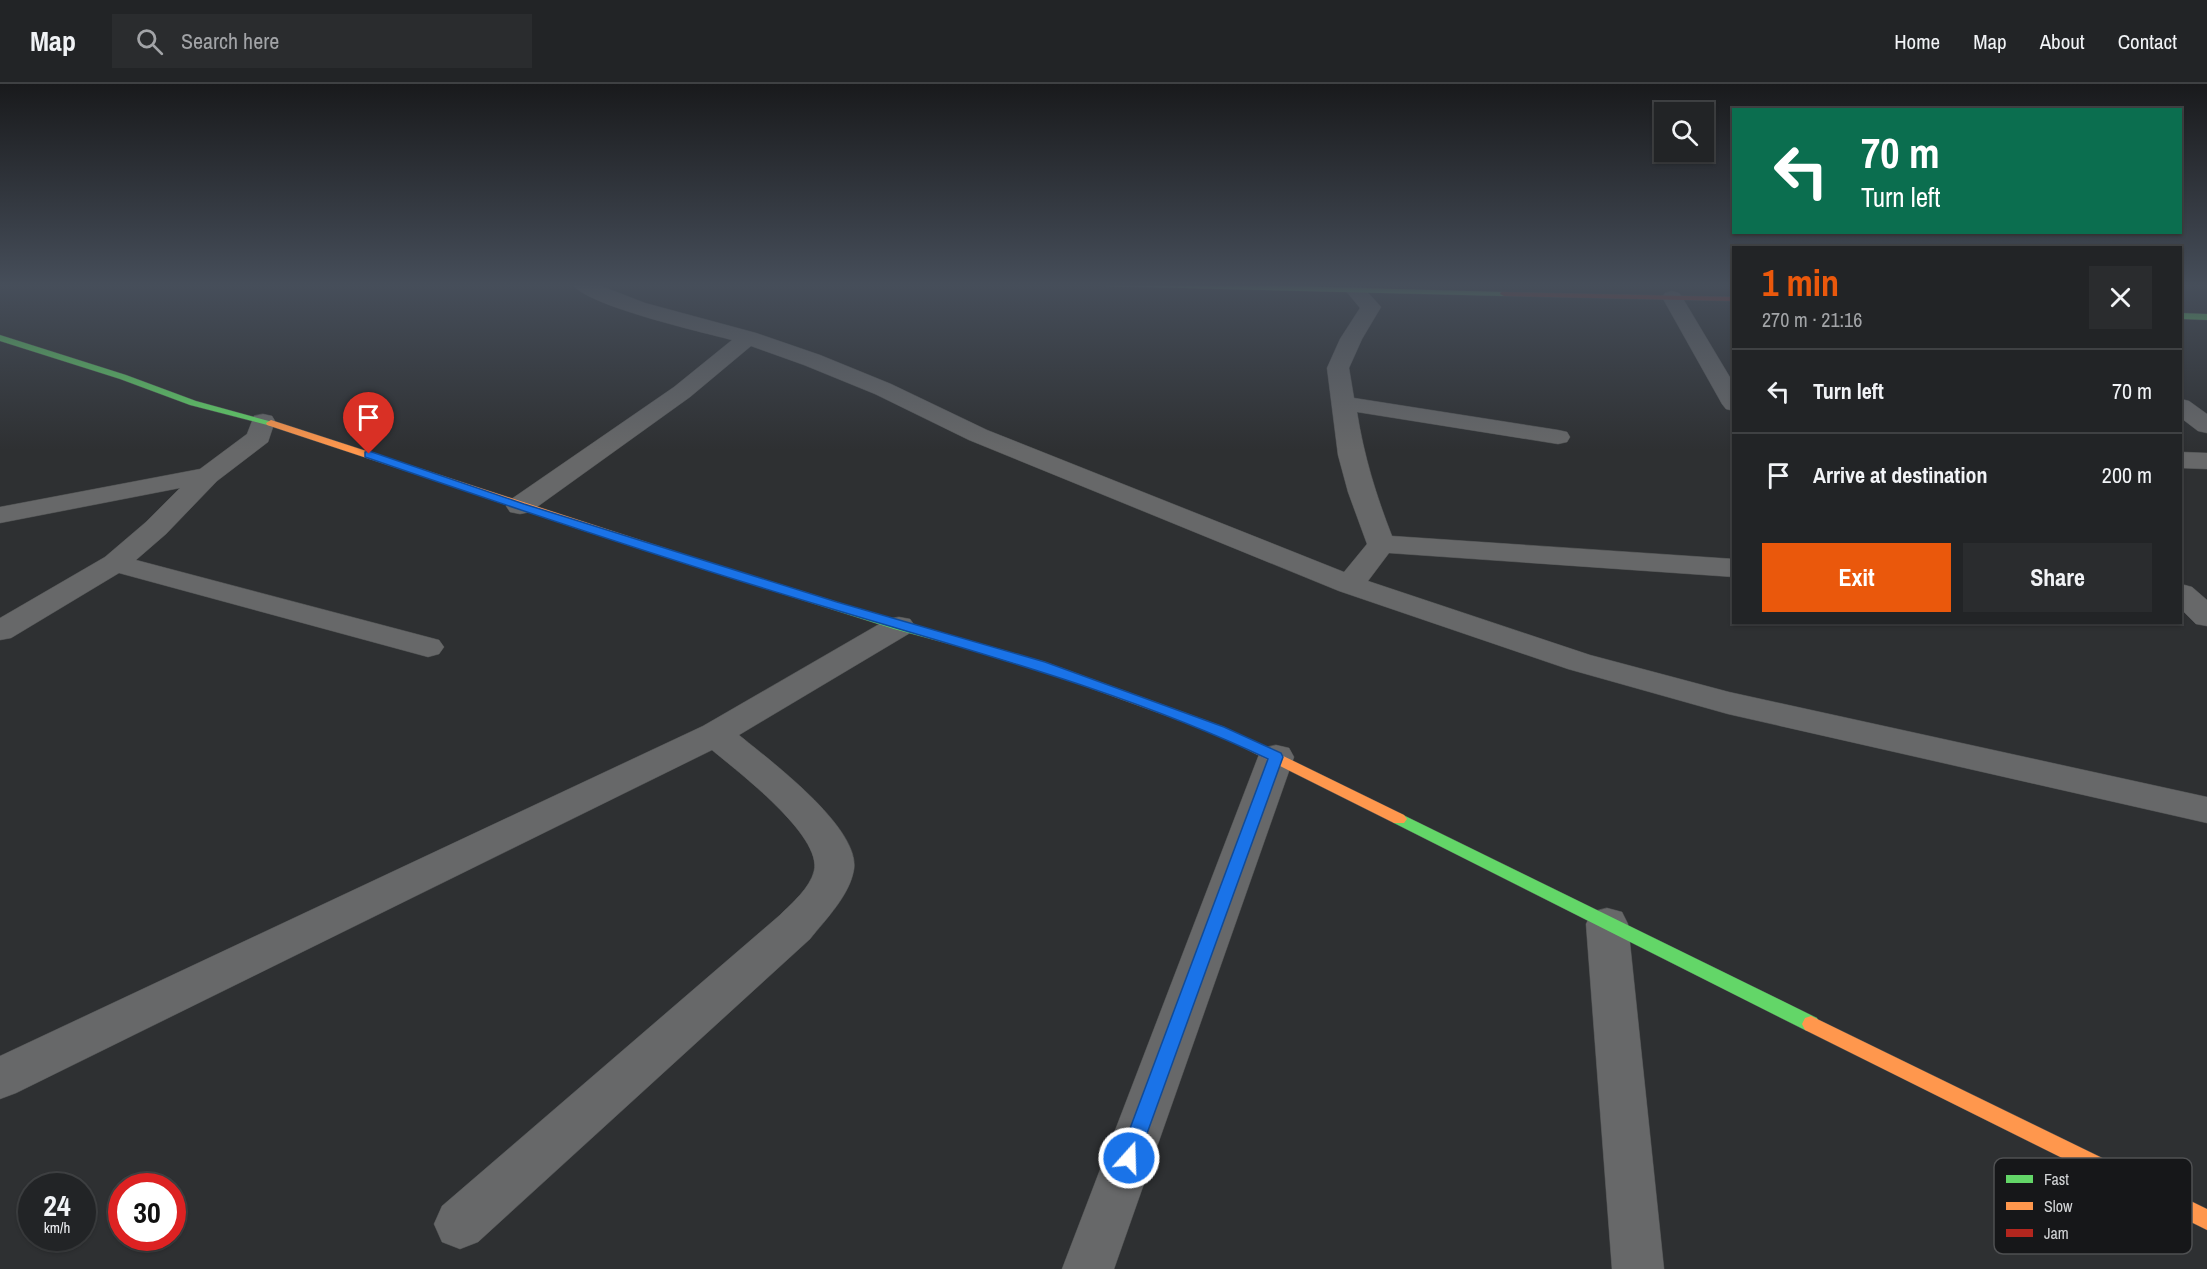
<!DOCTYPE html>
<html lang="en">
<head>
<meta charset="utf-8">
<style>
	:root { --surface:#222426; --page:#2a2c2e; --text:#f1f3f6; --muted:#a2a4a7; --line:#3f4143; --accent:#ea580c }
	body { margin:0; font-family:"Archivo Narrow",sans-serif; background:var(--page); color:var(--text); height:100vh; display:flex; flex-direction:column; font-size:22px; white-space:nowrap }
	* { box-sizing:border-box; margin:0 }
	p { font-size:20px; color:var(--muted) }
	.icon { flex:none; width:33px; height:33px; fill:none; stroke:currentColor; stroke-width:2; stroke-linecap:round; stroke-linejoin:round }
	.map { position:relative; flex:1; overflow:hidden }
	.sheet { position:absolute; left:1732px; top:162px; width:450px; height:378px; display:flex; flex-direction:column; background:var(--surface); border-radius:0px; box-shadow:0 2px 4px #0004,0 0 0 2px var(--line) }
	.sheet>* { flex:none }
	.guide { position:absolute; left:1732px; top:24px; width:450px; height:126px; border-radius:0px; box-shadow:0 2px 4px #0004,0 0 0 2px var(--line); background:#0b6e4f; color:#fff; overflow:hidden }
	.controls { position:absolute; left:1654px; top:18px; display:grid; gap:12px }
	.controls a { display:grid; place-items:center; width:60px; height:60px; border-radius:0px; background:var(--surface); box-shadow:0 2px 4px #0004,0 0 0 2px var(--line); font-size:30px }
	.speed { position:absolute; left:18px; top:1089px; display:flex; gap:12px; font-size:30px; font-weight:700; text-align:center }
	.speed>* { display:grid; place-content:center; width:78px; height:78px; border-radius:50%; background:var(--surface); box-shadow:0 2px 4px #0004,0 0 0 2px var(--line); line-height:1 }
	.speed small { font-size:15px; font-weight:400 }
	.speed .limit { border:9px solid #d22; background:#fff; color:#111 }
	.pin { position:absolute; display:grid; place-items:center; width:51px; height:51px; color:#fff; margin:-62px -26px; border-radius:50% 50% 50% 0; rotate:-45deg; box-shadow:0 0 6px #0007 }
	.pin .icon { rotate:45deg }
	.me { position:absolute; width:66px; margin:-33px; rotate:20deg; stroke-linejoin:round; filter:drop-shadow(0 0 4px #0008) }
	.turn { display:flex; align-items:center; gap:21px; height:126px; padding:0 30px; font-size:27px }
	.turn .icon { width:78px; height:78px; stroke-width:2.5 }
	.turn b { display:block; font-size:42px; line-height:51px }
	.round { display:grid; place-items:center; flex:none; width:63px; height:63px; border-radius:0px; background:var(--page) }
	.headline { display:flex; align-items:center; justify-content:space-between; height:102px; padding:0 30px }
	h1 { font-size:36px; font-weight:700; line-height:45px; color:var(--accent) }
	.primary-button { display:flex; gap:12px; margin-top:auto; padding:12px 30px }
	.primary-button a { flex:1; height:69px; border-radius:0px; background:var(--accent); color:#fff; font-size:24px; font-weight:700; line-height:69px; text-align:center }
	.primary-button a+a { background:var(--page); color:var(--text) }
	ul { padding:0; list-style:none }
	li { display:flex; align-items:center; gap:18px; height:84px; padding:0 30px; border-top:2px solid var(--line) }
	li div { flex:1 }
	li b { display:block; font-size:22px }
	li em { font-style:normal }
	header { display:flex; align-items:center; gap:36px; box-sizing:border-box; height:84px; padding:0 30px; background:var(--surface); border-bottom:2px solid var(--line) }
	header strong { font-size:28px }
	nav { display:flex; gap:33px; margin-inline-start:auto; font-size:21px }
	.search { width:420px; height:54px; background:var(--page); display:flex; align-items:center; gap:15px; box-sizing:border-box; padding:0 21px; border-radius:0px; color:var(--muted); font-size:22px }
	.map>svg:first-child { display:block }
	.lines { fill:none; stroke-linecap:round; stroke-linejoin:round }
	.street-casing { stroke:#4c4e4f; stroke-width:1 }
	.fast-casing { stroke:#4c4e4f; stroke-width:1 }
	.slow-casing { stroke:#4c4e4f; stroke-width:1 }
	.jam-casing { stroke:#4c4e4f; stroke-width:1 }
	.street { fill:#676869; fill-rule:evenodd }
	.fast { fill:#63d668; fill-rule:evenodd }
	.slow { fill:#ff974d; fill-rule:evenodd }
	.jam { fill:#b3261e; fill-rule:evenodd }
	.route { fill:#1a73e8; stroke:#114b97; stroke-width:1.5 }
	.key { fill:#161719; stroke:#4f5052; stroke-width:1.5 }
	.key-label { font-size:16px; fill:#d3d5d7 }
</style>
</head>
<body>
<header>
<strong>Map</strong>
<div class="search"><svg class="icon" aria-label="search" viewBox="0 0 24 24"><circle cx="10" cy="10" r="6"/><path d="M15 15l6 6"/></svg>Search here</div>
<nav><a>Home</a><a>Map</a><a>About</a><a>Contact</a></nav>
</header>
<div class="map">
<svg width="2207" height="1185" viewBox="0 0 2207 1185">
	<rect width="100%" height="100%" fill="#2e3032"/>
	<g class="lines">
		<defs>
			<path id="street" d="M 572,200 L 596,200 L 645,219 L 756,249 L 820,271 L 891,300 L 987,346 L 1344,488 L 1367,460 L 1348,408 L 1338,371 L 1327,284 L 1340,255 L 1360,224 L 1346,207 L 1349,203 L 1363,203 L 1381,223 L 1362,255 L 1349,284 L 1354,314 L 1558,346 L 1567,348 L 1570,353 L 1567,358 L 1558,360 L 1357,328 C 1364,372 1376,411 1392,452 L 1734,475 L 1734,493 L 1389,469 L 1368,497 L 1590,571 L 1729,608 L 2207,713 L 2207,739 L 1728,630 L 1568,585 L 1339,507 L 969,356 L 875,310 L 804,281 L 751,262 L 690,313 L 530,428 L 520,430 L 510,428 L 506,422 L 510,416 L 674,303 L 732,256 C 702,248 587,222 572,200 Z
				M 1672,207 L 1679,209 L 1682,213 L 1734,300 L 1734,327 L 1726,325 L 1722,320 L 1662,213 L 1665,209 Z
				M 2181,315 L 2189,317 L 2207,330 L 2207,349 L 2198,347 L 2181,334 Z
				M 263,330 L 272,332 L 275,337 L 268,358 L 217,397 L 166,450 L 136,476 L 439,556 L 444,563 L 439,570 L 428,573 L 119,489 L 11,554 L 0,556 L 0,534 L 105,473 L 146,438 L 180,404 L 0,439 L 0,423 L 200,385 L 247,350 L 254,332 Z
				M 2181,368 L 2207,369 L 2207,385 L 2181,384 Z
				M 2181,500 L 2192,503 L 2207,516 L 2207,542 L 2196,540 L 2181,525 Z
				M 899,533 L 910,535 L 915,542 L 910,549 L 739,651 C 768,675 860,743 854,785 C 850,811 826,835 810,855 L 478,1158 L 460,1165 L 442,1158 L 434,1140 L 442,1122 L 780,831 C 792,819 810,804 814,787 C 823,752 737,687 712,666 L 16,1009 L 0,1015 L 0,972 L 703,642 L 888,535 Z
				M 1276,661 L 1289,664 L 1294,673 L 1114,1185 L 1062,1185 L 1258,673 L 1263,664 Z
				M 1607,824 L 1622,828 L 1628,840 L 1664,1185 L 1612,1185 L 1586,840 L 1592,828 Z"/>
			<path id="fast" d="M 1100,200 L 1212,200 L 1504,208 L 1508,210 L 1504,212 L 1104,202 Z
				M 2181,229 L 2207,230 L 2207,236 L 2181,235 Z
				M 0,251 L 126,291 L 196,317 L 276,339 L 271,342 L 190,321 L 120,295 L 0,257 Z
				M 673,467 L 904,539 L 1010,568 L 1012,571 L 1005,575 L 894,545 L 669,474 L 667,471 L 669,468 Z
				M 1399,729 L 1817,934 L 1820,940 L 1817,946 L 1811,948 L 1805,946 L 1394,739 L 1391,735 L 1394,731 Z"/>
			<path id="slow" d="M 271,336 L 677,468 L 679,471 L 677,474 L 669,474 L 267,341 L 266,339 Z
				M 1005,567 L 1045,578 L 1224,643 L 1404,731 L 1407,735 L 1404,739 L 1394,739 L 1214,649 L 1035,584 L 1000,574 L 998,571 Z
				M 1811,932 L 2207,1125 L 2207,1146 L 1805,946 L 1802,940 L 1805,934 Z"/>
			<path id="jam" d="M 1501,208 L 1734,213 L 1734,217 L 1504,212 L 1500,210 Z"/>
		</defs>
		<use href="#street" class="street-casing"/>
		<use href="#fast" class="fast-casing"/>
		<use href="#slow" class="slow-casing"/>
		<use href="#jam" class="jam-casing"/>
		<use href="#street" class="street"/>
		<use href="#fast" class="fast"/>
		<use href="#slow" class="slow"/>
		<use href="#jam" class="jam"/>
	</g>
	<linearGradient id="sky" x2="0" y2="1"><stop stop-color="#191a1c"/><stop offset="0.55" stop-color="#464e5a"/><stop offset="1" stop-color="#464e5a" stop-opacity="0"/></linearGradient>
	<rect width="2207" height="366" fill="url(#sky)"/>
	<path class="route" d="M 369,367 L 524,420 L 837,518 L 1045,578 L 1224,643 L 1281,669 L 1283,673 L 1136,1080 L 1129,1083 L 1122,1080 L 1119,1074 L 1268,675 C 1127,608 978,569 829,524 C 673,478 519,426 365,373 L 365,368 Z"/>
	<rect x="1994" y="1074" width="198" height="96" rx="9" class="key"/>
	<rect x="2006" y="1091" width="27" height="8" fill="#63d668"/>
	<rect x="2006" y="1118" width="27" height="8" fill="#ff974d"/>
	<rect x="2006" y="1145" width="27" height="8" fill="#b3261e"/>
	<g class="key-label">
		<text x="2044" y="1101">Fast</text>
		<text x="2044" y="1128">Slow</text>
		<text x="2044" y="1155">Jam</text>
	</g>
</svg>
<div class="controls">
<a><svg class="icon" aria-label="search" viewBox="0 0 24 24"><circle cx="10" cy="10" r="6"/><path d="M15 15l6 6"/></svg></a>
</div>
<div class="speed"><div>24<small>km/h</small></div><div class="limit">30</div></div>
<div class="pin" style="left:369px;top:370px;background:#d93025"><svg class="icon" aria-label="arrive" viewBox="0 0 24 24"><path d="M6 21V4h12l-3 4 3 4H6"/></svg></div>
<svg class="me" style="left:1129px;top:1074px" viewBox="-20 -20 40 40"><circle r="17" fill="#1a73e8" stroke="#fff" stroke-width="3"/><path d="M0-11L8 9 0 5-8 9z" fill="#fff"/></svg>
<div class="guide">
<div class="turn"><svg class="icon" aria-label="left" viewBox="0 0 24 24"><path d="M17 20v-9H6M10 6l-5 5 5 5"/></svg><div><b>70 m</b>Turn left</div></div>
</div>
<section class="sheet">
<div class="headline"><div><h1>1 min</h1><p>270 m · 21:16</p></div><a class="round"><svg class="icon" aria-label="close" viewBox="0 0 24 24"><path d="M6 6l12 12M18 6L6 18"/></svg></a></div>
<ul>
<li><svg class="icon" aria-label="left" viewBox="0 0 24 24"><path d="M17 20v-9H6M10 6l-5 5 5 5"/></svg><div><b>Turn left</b></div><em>70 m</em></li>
<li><svg class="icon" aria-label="arrive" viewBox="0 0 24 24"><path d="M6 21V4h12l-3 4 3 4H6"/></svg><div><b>Arrive at destination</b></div><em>200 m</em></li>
</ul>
<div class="primary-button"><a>Exit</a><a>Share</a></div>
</section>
</div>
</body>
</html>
